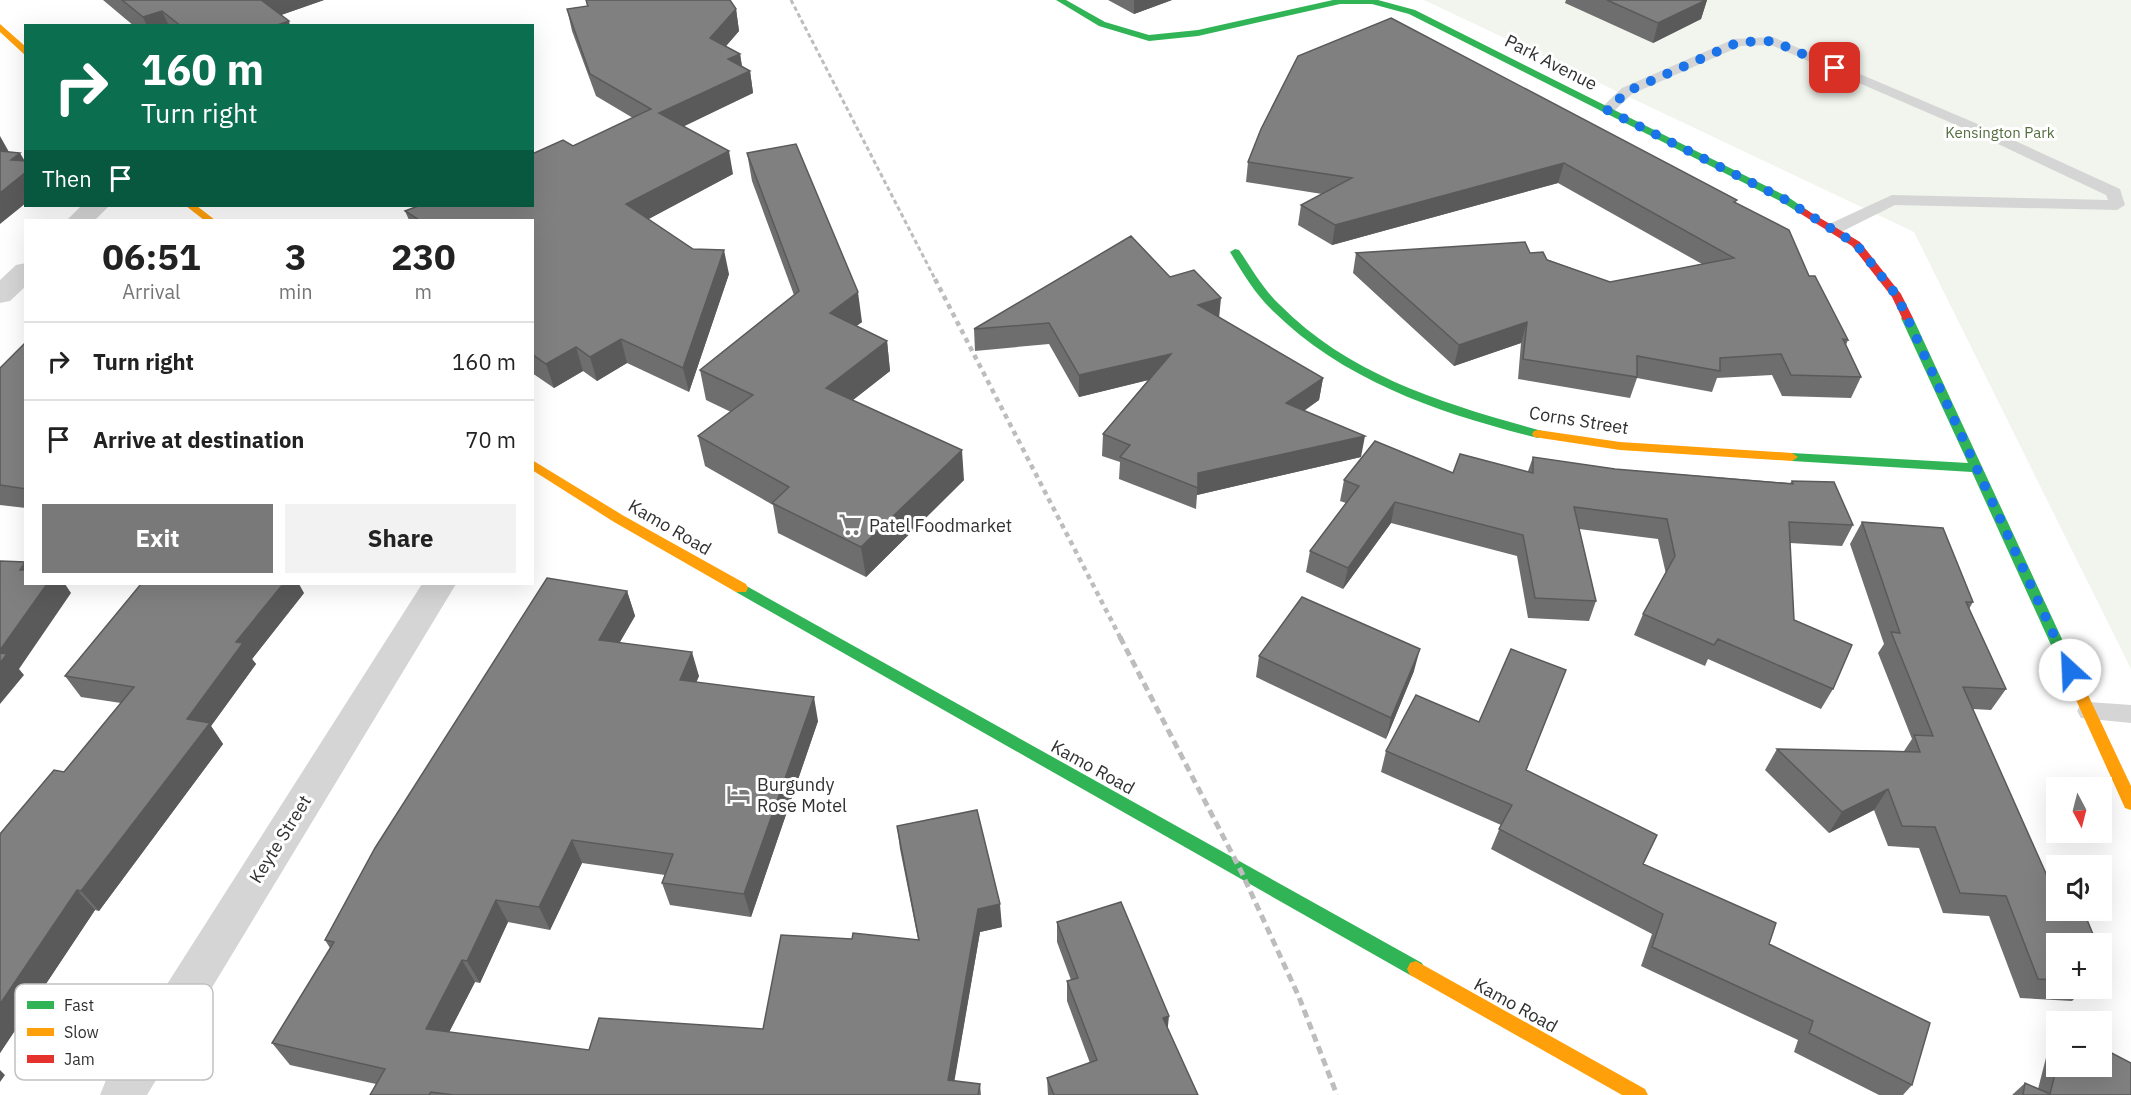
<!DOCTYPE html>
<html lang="en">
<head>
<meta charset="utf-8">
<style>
	:root { --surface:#fff; --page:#f2f2f2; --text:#222; --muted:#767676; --line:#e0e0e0; --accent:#797979 }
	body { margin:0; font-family:"IBM Plex Sans",sans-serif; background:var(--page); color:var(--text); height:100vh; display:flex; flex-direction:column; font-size:22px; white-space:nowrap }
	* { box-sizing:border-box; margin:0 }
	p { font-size:20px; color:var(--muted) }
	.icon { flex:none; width:33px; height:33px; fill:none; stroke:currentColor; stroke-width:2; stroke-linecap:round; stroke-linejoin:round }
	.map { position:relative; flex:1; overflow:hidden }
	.sheet { position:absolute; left:24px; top:219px; width:510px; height:366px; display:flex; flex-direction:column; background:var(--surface); border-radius:0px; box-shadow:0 6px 24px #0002 }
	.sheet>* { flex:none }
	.top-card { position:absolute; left:24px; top:24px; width:510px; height:183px; border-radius:0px; box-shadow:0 6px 24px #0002; background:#0b6e4f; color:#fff; overflow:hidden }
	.needle { width:39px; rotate:173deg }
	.fabs { position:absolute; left:2046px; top:777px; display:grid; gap:12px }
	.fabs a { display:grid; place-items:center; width:66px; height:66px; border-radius:0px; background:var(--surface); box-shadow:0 6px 24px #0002; font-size:30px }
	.pin { position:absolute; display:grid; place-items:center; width:51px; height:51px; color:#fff; margin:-26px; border-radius:12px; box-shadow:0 3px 9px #0006 }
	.me { position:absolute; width:66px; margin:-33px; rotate:335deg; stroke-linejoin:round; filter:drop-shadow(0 0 4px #0008) }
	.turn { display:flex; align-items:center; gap:21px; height:126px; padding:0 18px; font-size:27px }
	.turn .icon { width:78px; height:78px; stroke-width:2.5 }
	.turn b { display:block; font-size:42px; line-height:51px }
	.then { display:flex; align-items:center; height:57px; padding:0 18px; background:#0003; gap:12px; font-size:22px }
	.eta { display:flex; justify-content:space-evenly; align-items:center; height:102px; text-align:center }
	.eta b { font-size:36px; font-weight:700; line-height:42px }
	.action { display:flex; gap:12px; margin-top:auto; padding:12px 18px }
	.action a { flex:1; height:69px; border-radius:0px; background:var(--accent); color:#fff; font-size:24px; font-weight:700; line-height:69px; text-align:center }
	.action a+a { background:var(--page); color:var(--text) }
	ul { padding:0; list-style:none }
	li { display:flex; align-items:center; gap:18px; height:78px; padding:0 18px; border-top:2px solid var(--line) }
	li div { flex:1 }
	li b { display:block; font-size:22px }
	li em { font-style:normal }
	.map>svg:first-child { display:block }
	.green { fill:#f1f5ed }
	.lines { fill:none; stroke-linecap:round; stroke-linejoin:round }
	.lane { fill:#d5d5d5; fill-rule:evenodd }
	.street { fill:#d5d5d5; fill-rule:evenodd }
	.fast { fill:#30b455; fill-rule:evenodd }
	.slow { fill:#ff9f0a; fill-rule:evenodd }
	.jam { fill:#e5322d; fill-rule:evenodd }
	.rail-far2 { stroke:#bdbdbd; stroke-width:3; stroke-dasharray:4.5 3; stroke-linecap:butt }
	.rail-far1 { stroke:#bdbdbd; stroke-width:4.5; stroke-dasharray:5 4.5; stroke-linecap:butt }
	.rail { stroke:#bdbdbd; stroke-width:5; stroke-dasharray:8 5; stroke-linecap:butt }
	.wall { fill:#6e6e6e }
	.shaded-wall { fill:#5a5a5a }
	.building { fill:#808080; stroke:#5a5a5a; stroke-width:1.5 }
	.route { stroke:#1a73e8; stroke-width:10; stroke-dasharray:0 18 }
	.labels { text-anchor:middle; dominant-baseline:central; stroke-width:6; stroke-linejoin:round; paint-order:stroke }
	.far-park-label { font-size:15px; fill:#536d3d; stroke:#fff }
	.street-label { font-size:18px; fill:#313131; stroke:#fff }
	.poi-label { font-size:18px; fill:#313131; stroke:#fff; text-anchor:start }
	.key { fill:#fff; stroke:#c1c1c1; stroke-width:1.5 }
	.key-label { font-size:16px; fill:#313131 }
</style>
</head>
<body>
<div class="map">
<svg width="2131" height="1095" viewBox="0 0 2131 1095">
	<rect width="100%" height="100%" fill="#fff"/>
	<path class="green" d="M 1424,0 L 2131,0 L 2131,669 L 1914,232 Z"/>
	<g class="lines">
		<path class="lane" d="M 1773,37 L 1987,128 L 2120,189 L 2125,205 L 2117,210 L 1895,205 L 1839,233 L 1827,233 L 1825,229 L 1827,225 L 1892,195 L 2108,200 L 2106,195 L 1977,134 L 1771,45 L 1741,46 L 1632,94 L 1612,113 L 1607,115 L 1599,110 L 1622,88 L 1734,39 Z
			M 2089,702 L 2131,705 L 2131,723 L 2081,718 L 2077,711 L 2081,704 Z"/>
		<path class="street" d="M 81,206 L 109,206 L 95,220 L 67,220 Z
			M 26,263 L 26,286 L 10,301 L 0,303 L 0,280 L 16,265 Z
			M 422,584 L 456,584 L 147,1095 L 100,1095 L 106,1080 Z"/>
		<path class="fast" d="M 1056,0 L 1066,0 L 1105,22 L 1149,35 L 1198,30 L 1333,0 L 1378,0 L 1415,10 L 1788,197 L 1810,212 L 1809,214 L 1801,214 L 1780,201 L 1409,14 L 1372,4 L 1340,4 L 1198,36 L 1149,41 L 1099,26 Z
			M 1235,249 L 1239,250 C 1252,269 1263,289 1280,305 C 1351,377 1448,405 1542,431 L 1544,434 L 1538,438 C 1442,414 1345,382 1273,311 C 1255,294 1242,272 1230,252 Z
			M 1907,314 L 1913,318 L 2081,680 L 2079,684 L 2069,684 L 2067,680 L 1972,472 L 1792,461 L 1786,457 L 1792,453 L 1968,463 L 1901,318 Z
			M 741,583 L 1422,963 L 1425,969 L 1422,975 L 1416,977 L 1410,975 L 736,592 L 734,588 L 736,584 Z"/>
		<path class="slow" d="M 0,24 L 26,47 L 26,56 L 0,32 Z
			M 186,206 L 197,206 L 215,220 L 204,220 Z
			M 1538,430 L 1620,442 L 1792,453 L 1798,457 L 1792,461 L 1620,450 L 1534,437 L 1532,434 L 1534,431 Z
			M 532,460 L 624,516 L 746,584 L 748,588 L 746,592 L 736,592 L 614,522 L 532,470 Z
			M 2074,674 L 2079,676 L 2081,680 L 2131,786 L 2131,810 L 2125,808 L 2067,680 L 2069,676 Z
			M 1416,961 L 1645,1089 L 1648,1095 L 1622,1095 L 1410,975 L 1407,969 L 1410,963 Z"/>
		<path class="jam" d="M 1805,209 L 1860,242 L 1901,294 L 1913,318 L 1911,320 L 1903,320 L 1892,297 L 1852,246 L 1801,214 L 1801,210 Z"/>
		<path class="rail-far2" d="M 791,0 L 936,281"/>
		<path class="rail-far1" d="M 935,279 L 1121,639"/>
		<path class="rail" d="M 1120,637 L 1241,871 L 1299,997 L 1337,1095"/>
	</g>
	<path class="wall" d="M 103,0 L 324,0 L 281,15 L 290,26 L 134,26 Z
		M 586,0 L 736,9 L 739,31 L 726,46 L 740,54 L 742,66 L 750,71 L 753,93 L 683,126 L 733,174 L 648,219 L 729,274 L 689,392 L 627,363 L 597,381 L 583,371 L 554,388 L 532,373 L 532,220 L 409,220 L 405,211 L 573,146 L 633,118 L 596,96 L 572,31 L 567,9 L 587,6 Z
		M 1108,0 L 1172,0 L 1134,14 Z
		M 1566,0 L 1707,0 L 1701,19 L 1653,43 L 1565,3 Z
		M 1298,56 L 1736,203 L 1809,276 L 1848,340 L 1846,345 L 1861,377 L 1851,398 L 1782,396 L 1772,375 L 1717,378 L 1712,392 L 1637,378 L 1630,398 L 1518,379 L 1521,343 L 1454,366 L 1353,273 L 1356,253 L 1530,253 L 1610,282 L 1702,264 L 1558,183 L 1332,245 L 1298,225 L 1301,205 L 1322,194 L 1246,182 L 1248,162 Z
		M 747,153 L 862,322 L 856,326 L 887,341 L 890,371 L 853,400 L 964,480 L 866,577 L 778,533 L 773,505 L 705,466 L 698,436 L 731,412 L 706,400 L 700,370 L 794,295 L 752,181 Z
		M 1170,277 L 1219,318 L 1323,378 L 1319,400 L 1304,411 L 1361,457 L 1197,495 L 1196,509 L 1119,479 L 1120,462 L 1102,456 L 1103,434 L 1148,380 L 1079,397 L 1049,344 L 975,351 L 974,329 Z
		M 26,342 L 26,508 L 0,505 L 0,368 Z
		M 1533,457 L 1615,469 L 1790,483 L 1792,481 L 1853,525 L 1842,546 L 1790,543 L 1794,620 L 1833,689 L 1821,709 L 1708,659 L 1705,666 L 1634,635 L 1643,614 L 1666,574 L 1658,539 L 1579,529 L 1596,601 L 1589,621 L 1528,618 L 1517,556 L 1391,523 L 1343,589 L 1306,572 L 1310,551 L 1346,503 L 1340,501 L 1344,480 L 1453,473 L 1528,471 Z
		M 1862,522 L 1973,602 L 1969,609 L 2006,689 L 1991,710 L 1973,709 L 2056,944 L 2056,988 L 2085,988 L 2072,1001 L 2020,998 L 1989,916 L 1943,913 L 1919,848 L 1888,846 L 1874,810 L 1829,833 L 1765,770 L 1777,749 L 1904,751 L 1912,739 L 1878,653 L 1884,644 L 1850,544 Z
		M 627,591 L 635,616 L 620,642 L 699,676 L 696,682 L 818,721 L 751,917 L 670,905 L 662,883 L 665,875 L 582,863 L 550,930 L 508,922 L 480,983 L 475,982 L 449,1032 L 589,1050 L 763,1029 L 852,939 L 918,939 L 900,849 L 897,826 L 1002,927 L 980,932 L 954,1081 L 980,1084 L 981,1095 L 370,1095 L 376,1084 L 290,1065 L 272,1043 L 330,948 L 325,940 Z
		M 304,593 L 252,659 L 256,664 L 211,726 L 223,744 L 99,911 L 95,910 L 0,1053 L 0,834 L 64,772 L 121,703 L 81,697 L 65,676 Z
		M 1259,656 L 1414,671 L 1386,739 L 1256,677 Z
		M 1558,691 L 1526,770 L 1643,864 L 1769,944 L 1912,1085 L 1903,1095 L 1879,1095 L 1794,1052 L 1798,1040 L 1641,966 L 1652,934 L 1491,849 L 1501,825 L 1381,772 L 1386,751 L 1479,722 Z
		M 1057,922 L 1168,1029 L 1198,1095 L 1048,1095 L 1047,1078 L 1090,1063 L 1067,1001 L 1067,981 L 1071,980 L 1057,942 Z
		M 2056,1039 L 2056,1066 L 2131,1095 L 2012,1095 L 2025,1083 L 2038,1089 L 2049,1046 Z"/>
	<path class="shaded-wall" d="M 256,0 L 324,0 L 264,21 Z
		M 1134,0 L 1172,0 L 1134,14 Z
		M 1706,0 L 1707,0 L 1701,19 L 1653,43 L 1658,23 Z
		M 736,9 L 739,31 L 714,60 L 710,38 Z
		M 162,11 L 169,26 L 147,26 L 143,17 Z
		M 289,21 L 290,26 L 277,25 Z
		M 740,54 L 743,74 L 750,71 L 753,93 L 664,136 L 659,113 L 728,59 Z
		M 0,136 L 9,152 L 0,159 Z
		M 729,151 L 733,174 L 632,228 L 626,204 Z
		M 20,153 L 26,163 L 26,203 L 0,224 L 0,193 L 11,160 Z
		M 1564,163 L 1558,183 L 1332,245 L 1335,225 Z
		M 724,250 L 729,274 L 689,392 L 683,368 Z
		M 858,292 L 862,322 L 834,343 L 830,313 Z
		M 1221,298 L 1219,319 L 1198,305 Z
		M 1527,322 L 1521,343 L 1454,366 L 1459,345 Z
		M 621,339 L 627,363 L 597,381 L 590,357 Z
		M 887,341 L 890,371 L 830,418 L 826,388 Z
		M 576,347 L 583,371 L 554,388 L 546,364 Z
		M 1171,354 L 1169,375 L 1079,397 L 1079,375 Z
		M 1323,378 L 1319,400 L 1283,425 L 1286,403 Z
		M 1365,436 L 1361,457 L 1197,495 L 1198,473 Z
		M 962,450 L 964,480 L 866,577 L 861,547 Z
		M 1395,502 L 1391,523 L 1343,589 L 1348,568 Z
		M 26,562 L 26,577 L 20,570 Z
		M 47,584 L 65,584 L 71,593 L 19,669 L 24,675 L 0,704 L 0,650 Z
		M 283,584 L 299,584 L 304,593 L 252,659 L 256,664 L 211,726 L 223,744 L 99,911 L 81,891 L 187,719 L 236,642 Z
		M 627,591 L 635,616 L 607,664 L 599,640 Z
		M 1420,649 L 1414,671 L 1386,739 L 1391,718 Z
		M 692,652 L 699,676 L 687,704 L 680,680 Z
		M 814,697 L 818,721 L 751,917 L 744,894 Z
		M 1888,789 L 1874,810 L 1829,833 L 1842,812 Z
		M 572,840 L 582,863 L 550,930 L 539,907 Z
		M 77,890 L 95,910 L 0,1053 L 0,1004 Z
		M 496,900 L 508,922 L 480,983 L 467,961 Z
		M 1000,904 L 1002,927 L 980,932 L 952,1095 L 948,1080 L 978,909 Z
		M 462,960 L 475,982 L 440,1050 L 426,1029 Z
		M 1169,1016 L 1167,1035 L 1163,1018 Z
		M 0,1070 L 5,1075 L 0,1082 Z"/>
	<path class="building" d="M 122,0 L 261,0 L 289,21 L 277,25 L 277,26 L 181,26 L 162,11 L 143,17 Z
		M 586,0 L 730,0 L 736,9 L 710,38 L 740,54 L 728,59 L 750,71 L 659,113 L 729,151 L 626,204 L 693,249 L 724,250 L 683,368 L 621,339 L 590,357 L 576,347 L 546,364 L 532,354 L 532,220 L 419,220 L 405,211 L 418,206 L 532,206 L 532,154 L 563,140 L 573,146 L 651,109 L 590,74 L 567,9 L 588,6 Z
		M 1607,0 L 1706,0 L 1658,23 Z
		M 1391,18 L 1737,200 L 1734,202 L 1789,230 L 1809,276 L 1815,276 L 1848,340 L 1843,339 L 1861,377 L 1791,375 L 1781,354 L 1720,358 L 1720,371 L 1637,356 L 1637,377 L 1523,359 L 1527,322 L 1459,345 L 1356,253 L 1525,242 L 1530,253 L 1543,252 L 1547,260 L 1610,282 L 1734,258 L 1564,163 L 1335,225 L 1301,205 L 1352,178 L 1248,162 L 1261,129 L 1298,56 Z
		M 796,144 L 858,292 L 830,313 L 887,341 L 826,388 L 962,450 L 861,547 L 772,503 L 789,487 L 698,436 L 753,395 L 700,370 L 799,291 L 747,153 Z
		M 0,151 L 20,153 L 11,160 L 26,161 L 26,172 L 0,193 Z
		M 1131,236 L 1170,277 L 1194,270 L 1221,298 L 1198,305 L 1323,378 L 1286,403 L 1365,436 L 1198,473 L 1198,488 L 1120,457 L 1130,445 L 1103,434 L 1171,354 L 1079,375 L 1049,323 L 974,329 Z
		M 26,342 L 26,489 L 0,485 L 0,368 Z
		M 1375,441 L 1453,473 L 1460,454 L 1533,473 L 1533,457 L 1615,469 L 1793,484 L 1792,481 L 1834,482 L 1853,525 L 1789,522 L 1794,620 L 1852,645 L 1833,689 L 1718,639 L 1714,645 L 1643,614 L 1675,556 L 1667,519 L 1574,507 L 1596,601 L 1535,598 L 1523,535 L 1395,502 L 1348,568 L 1310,551 L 1359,486 L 1344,480 Z
		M 1862,522 L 1943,528 L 1973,602 L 1966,602 L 2006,689 L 1963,687 L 2048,878 L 2056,878 L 2056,910 L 2083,910 L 2097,944 L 2056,944 L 2056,980 L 2038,979 L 2006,896 L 1960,893 L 1935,827 L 1902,826 L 1888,789 L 1842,812 L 1777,749 L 1920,752 L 1914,735 L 1933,736 L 1891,632 L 1900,633 Z
		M 0,561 L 25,562 L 20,570 L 26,570 L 26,584 L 47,584 L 0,650 Z
		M 547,578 L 627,591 L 599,640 L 692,652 L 680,680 L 814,697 L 744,894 L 662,883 L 673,854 L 572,840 L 539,907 L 496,900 L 467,961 L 462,960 L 426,1029 L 589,1050 L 599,1018 L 763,1029 L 781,935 L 852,939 L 853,933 L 919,940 L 897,826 L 977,810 L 1000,904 L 978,909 L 948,1080 L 980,1084 L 978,1095 L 454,1095 L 431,1092 L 429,1095 L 370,1095 L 385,1069 L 272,1043 L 334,942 L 325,940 L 375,848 Z
		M 141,584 L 283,584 L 236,642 L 243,643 L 187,719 L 210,723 L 81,891 L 77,890 L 0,1004 L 0,834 L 54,770 L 64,772 L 134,687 L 65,676 Z
		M 1302,597 L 1420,649 L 1391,718 L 1259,656 Z
		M 1511,649 L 1566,670 L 1526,770 L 1657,835 L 1643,864 L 1776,923 L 1769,944 L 1930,1023 L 1912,1085 L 1809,1033 L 1813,1021 L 1652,947 L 1663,914 L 1499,829 L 1512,805 L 1386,751 L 1416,695 L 1479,722 Z
		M 0,653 L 7,654 L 0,663 Z
		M 1121,902 L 1169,1016 L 1163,1018 L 1198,1095 L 1054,1095 L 1047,1078 L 1097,1060 L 1067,981 L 1078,978 L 1057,922 Z
		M 2102,1048 L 2131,1063 L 2131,1095 L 2023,1095 L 2025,1083 L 2050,1094 L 2057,1066 L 2102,1066 Z"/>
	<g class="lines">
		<path class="route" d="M 1835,68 L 1773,41 L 1739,42 L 1628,91 L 1607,110 L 1784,199 L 1856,244 L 1897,296 L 2070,670"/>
	</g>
	<defs>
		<symbol id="supermarket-bare" viewBox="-9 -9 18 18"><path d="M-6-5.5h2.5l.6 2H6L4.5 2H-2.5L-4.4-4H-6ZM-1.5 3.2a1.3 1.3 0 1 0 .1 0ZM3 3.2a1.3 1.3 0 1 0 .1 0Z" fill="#797979" stroke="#fff" stroke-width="2.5" paint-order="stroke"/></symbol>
		<symbol id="hotel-bare" viewBox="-9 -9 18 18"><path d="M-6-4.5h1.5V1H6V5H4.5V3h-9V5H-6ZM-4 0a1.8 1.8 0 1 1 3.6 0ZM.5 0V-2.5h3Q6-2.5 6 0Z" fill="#797979" stroke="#fff" stroke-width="2.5" paint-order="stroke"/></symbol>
	</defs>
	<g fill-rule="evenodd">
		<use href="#supermarket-bare" x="834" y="508" width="33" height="33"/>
		<use href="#hotel-bare" x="722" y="778" width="33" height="33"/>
	</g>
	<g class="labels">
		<g class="far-park-label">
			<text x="2000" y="132">Kensington Park</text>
		</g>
		<g class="street-label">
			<text transform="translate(1551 62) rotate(27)">Park Avenue</text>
			<text transform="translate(1579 420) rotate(9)">Corns Street</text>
			<text transform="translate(670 527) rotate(30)">Kamo Road</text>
			<text transform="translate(1093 767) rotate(29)">Kamo Road</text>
			<text transform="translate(280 839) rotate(-58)">Keyte Street</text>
			<text transform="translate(1516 1005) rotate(29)">Kamo Road</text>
		</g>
		<g class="poi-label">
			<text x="869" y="525">Patel Foodmarket</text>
			<text x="757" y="784">Burgundy<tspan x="757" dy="21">Rose Motel</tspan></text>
		</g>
	</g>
	<rect x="15" y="984" width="198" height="96" rx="9" class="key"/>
	<rect x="27" y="1001" width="27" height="8" fill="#30b455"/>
	<rect x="27" y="1028" width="27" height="8" fill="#ff9f0a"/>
	<rect x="27" y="1055" width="27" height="8" fill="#e5322d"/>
	<g class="key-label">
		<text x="64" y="1011">Fast</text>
		<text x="64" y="1038">Slow</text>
		<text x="64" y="1065">Jam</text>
	</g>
</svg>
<div class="fabs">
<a><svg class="needle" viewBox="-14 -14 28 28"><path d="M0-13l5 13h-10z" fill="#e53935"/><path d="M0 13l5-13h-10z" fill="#767676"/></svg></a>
<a><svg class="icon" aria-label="sound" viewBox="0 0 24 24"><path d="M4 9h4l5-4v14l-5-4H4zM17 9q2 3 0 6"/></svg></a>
<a>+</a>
<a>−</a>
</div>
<div class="pin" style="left:1835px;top:68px;background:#d93025"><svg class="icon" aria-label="arrive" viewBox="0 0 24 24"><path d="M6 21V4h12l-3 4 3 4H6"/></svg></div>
<svg class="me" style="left:2070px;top:670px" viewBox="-20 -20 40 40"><circle r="19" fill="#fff"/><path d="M0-13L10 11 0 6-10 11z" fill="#1a73e8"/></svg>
<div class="top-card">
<div class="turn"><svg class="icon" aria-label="right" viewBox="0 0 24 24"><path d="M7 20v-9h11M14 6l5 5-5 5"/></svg><div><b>160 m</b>Turn right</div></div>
<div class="then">Then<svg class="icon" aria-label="arrive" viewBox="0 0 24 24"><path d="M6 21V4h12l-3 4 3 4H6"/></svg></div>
</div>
<section class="sheet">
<div class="eta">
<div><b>06:51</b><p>Arrival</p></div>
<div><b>3</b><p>min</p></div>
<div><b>230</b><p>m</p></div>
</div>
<ul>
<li><svg class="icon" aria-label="right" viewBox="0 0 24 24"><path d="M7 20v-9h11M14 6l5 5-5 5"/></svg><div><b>Turn right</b></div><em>160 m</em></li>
<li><svg class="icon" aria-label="arrive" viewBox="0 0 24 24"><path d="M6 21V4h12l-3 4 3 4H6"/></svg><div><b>Arrive at destination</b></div><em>70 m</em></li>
</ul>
<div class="action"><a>Exit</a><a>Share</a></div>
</section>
</div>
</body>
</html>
